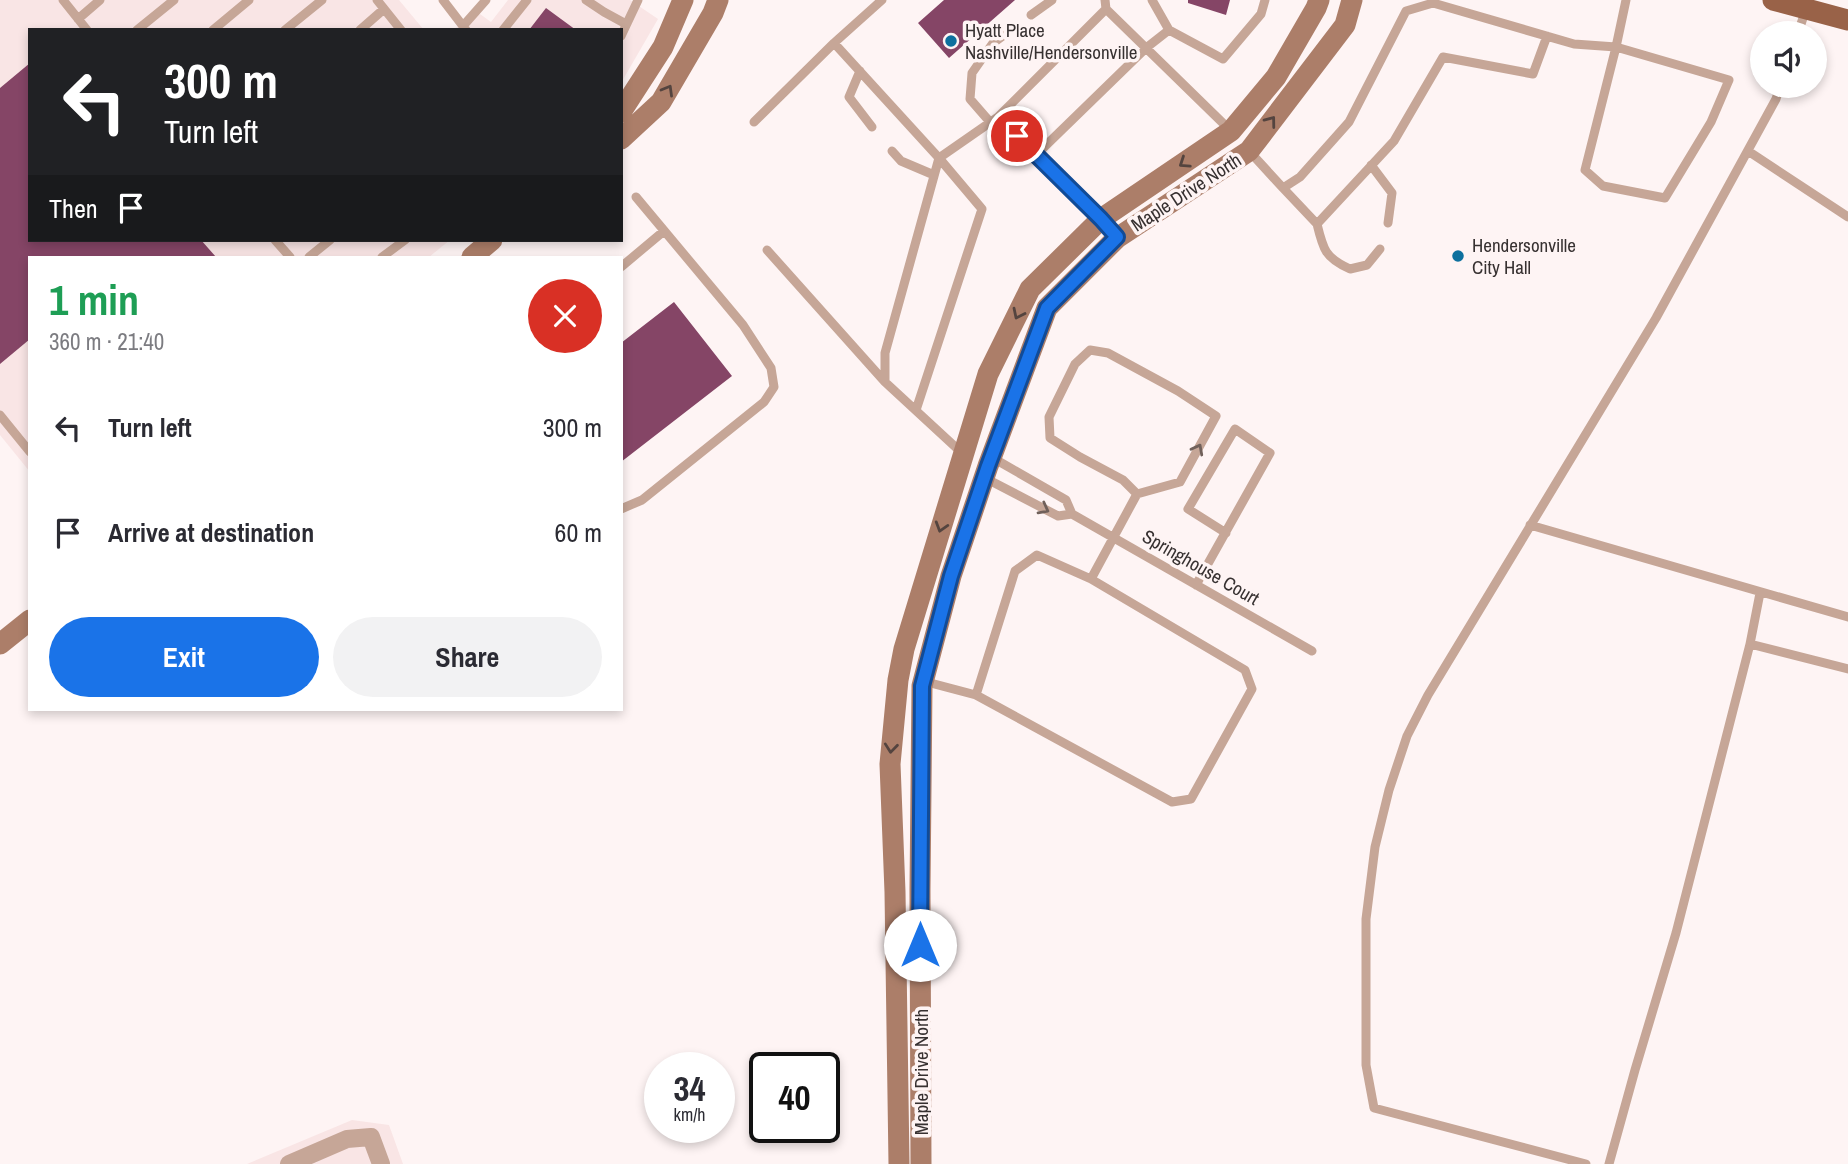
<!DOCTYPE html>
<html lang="en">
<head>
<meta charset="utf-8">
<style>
	:root { --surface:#fff; --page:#f2f2f3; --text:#2b2b33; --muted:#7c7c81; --accent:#1a73e8 }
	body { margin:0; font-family:"Archivo Narrow",sans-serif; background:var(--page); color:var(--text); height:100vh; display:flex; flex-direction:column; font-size:26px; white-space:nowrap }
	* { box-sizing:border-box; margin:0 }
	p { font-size:23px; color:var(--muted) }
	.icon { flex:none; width:38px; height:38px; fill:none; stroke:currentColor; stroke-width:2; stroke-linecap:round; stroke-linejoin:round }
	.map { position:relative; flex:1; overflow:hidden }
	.details { position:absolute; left:28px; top:256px; width:595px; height:455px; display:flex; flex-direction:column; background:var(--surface); border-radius:0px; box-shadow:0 4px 10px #0003 }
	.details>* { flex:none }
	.top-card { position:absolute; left:28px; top:28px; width:595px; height:214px; border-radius:0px; box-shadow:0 4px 10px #0003; background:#202124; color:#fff; overflow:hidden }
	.tools { position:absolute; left:1750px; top:21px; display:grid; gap:14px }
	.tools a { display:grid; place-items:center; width:77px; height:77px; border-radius:50%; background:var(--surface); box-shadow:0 4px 10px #0003; font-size:35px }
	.speed { position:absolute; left:644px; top:1052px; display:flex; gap:14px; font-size:35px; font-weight:700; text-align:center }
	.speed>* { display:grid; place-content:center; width:91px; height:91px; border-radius:50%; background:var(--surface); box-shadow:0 4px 10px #0003; line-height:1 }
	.speed small { font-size:18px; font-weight:400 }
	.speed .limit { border:4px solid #111; border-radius:10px; background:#fff; color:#111 }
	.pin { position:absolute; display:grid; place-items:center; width:60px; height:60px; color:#fff; margin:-30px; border:4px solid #fff; border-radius:50%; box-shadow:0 2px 7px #0007 }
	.me { position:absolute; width:77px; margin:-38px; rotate:0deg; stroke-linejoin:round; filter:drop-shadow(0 0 5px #0008) }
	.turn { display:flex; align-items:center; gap:24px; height:147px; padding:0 21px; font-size:32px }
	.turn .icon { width:91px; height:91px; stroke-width:2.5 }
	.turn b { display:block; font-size:49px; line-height:60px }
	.then { display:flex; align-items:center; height:66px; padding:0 21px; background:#0003; gap:14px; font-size:26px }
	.round { display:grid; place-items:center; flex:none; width:74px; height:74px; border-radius:37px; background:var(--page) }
	.summary { display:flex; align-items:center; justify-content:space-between; height:119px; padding:0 21px }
	h1 { font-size:42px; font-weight:700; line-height:52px; color:#1e9e55 }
	.primary-button { display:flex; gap:14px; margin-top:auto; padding:14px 21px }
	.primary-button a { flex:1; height:80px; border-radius:42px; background:var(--accent); color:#fff; font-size:28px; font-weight:700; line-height:80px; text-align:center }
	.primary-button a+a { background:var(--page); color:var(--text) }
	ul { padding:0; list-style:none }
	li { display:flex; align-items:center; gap:21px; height:105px; padding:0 21px }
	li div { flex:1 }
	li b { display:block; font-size:26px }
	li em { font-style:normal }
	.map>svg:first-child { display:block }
	.built { fill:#f9e5e5 }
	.building { fill:#854566 }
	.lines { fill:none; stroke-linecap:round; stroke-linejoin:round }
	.lane { stroke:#c6a697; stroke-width:9 }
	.street { stroke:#c6a697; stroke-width:18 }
	.secondary { stroke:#ac7e69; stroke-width:21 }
	.primary { stroke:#996248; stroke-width:21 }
	.oneway { stroke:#54443f }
	.oneway2 { stroke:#70605a }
	.route-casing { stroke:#114b97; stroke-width:18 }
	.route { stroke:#1a73e8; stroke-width:12 }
	.poi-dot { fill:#0d709e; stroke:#fef4f4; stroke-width:2.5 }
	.labels { text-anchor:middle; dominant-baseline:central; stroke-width:7; stroke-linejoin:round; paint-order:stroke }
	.poi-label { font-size:19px; fill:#373131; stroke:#fef4f4; text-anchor:start }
	.street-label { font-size:19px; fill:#373131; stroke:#fef4f4 }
</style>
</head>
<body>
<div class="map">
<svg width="1848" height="1164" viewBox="0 0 1848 1164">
	<rect width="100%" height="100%" fill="#fef4f4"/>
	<path class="built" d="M 0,0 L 399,0 L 424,30 L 30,30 L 30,240 L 450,240 L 429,257 L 30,257 L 30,472 L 0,435 Z
		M 508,0 L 630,0 L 658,19 L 621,83 L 621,30 L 452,30 L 480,14 L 491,22 Z
		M 352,1120 L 389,1125 L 403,1164 L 247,1164 Z"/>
	<path class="building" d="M 944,0 L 1015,0 L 949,58 L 918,23 Z
		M 1188,0 L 1230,0 L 1226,15 L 1188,3 Z
		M 546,8 L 576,30 L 529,30 Z
		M 30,63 L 30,240 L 201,240 L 216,257 L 30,257 L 30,339 L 0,364 L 0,88 Z
		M 674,302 L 732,376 L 621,462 L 621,343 Z"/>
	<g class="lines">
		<path class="lane" d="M 63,0 L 87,30
			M 377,0 L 401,30
			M 443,0 L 466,30
			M 586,0 L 604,12 L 626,24
			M 882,0 L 834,43 L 939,158 L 885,353 L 885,382 L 963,454
			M 1105,0 L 1106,9 L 1231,131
			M 1152,0 L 1169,30 L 1223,59 L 1261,14 L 1265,0
			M 1031,15 L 1052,0
			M 78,19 L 100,0
			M 463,26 L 486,0
			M 137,30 L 174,0
			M 213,30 L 249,0
			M 285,30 L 322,0
			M 360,30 L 384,9
			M 503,30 L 527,0
			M 1798,33 L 1806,9
			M 621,36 L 638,0
			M 1616,47 L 1729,80 L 1711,122 L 1665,198 L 1603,186 L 1585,170 Z
			M 860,71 L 849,97 L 872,127
			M 998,117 L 1106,9
			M 754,122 L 834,43
			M 990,122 L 970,99 L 972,73 L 993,43 L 1008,32
			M 892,151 L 901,161 L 934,175
			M 1748,151 L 1848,217
			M 1250,152 L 1283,188 L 1300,177 L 1349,122 L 1406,11 L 1433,3 L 1574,44 L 1616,47 L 1626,0
			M 1036,155 L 1146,48 L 1169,30
			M 1371,165 L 1392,193 L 1388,223
			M 1283,188 L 1317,224 L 1394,141 L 1443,57 L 1533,74 L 1547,36
			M 1317,224 C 1323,249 1325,258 1350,269 L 1367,265 L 1380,249
			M 275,240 L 290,257
			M 767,250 L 885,382
			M 309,257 L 330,240
			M 382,257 L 405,240
			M 621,267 L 664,231
			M 916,410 L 982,209 L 939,158 L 998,117 L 1101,219
			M 0,415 L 30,452
			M 985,478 L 1058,516 L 1072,514 L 1066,500 L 993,458
			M 621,509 L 642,500 L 764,402 L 774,387 L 771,368 L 743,325 L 636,197
			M 1072,514 L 1312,651
			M 1530,525 L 1848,617
			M 1196,585 L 1270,453 L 1235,429 L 1188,509 L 1226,533
			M 1750,644 L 1760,593
			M 923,681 L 976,695 L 1015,571 L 1037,555 L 1091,579 L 1137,494 L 1180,482 L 1216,416 L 1178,391 L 1108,353 L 1090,350 L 1075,364 L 1049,417 L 1050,438 L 1080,457 L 1123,480 L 1137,494
			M 976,695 L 1172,802 L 1191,799 L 1252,689 L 1245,670 L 1091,579
			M 1586,1164 L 1374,1108 L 1366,1065 L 1366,919 L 1375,847 L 1389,790 L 1407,736 L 1428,695 L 1656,318 L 1776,99 L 1780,86
			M 1609,1164 L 1635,1070 L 1676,933 L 1750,644 L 1848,669"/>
		<path class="street" d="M 289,1164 L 347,1139 L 371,1137 L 381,1164"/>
		<path class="secondary" d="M 621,112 L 663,47 L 683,0
			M 621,139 L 661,102 L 713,13 L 718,0
			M 472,257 L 492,240
			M 0,644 L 30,620
			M 899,1164 L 895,892 L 890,764 L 898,680 L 904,649 L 988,374 L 1030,289 L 1101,219 L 1231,131 L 1276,77 L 1316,8 L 1319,0
			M 921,1164 L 920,890 L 922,686 L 951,576 L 988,466 L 1047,308 L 1117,238 L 1249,151 L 1345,25 L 1352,0"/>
		<path class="primary" d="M 1773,0 L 1848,20"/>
	</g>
	<defs><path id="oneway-chevron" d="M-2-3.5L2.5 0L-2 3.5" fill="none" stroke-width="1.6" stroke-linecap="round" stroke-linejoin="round" transform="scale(1.75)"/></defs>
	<g class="oneway">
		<use href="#oneway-chevron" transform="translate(668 90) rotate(-60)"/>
		<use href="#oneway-chevron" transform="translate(1271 121) rotate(-53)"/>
		<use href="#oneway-chevron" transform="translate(1184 163) rotate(146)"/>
		<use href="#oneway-chevron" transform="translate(1018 314) rotate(116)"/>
		<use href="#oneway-chevron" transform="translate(941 527) rotate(107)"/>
		<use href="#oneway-chevron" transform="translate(891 748) rotate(96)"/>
	</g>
	<g class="oneway2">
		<use href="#oneway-chevron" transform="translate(1198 449) rotate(-62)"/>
		<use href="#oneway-chevron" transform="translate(1044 509) rotate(28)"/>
	</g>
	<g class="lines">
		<defs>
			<path id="route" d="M 920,945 L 922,686 L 951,576 L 988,466 L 1047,308 L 1117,237 L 1101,219 L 1017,136"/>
		</defs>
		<use href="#route" class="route-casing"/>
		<use href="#route" class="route"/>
	</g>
	<g class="poi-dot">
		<circle cx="951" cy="41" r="7"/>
		<circle cx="1458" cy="256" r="7"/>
	</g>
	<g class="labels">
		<g class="poi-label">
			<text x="965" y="30">Hyatt Place<tspan x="965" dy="22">Nashville/Hendersonville</tspan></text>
			<text x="1472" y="245">Hendersonville<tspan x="1472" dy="22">City Hall</tspan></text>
		</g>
		<g class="street-label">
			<text transform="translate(1186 192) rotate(-33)">Maple Drive North</text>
			<text transform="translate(1201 567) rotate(30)">Springhouse Court</text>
			<text transform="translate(921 1072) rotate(-90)">Maple Drive North</text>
		</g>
	</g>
</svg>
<div class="tools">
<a><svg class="icon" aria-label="sound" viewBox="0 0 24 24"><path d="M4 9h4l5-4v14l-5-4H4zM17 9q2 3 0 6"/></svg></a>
</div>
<div class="speed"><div>34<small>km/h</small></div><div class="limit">40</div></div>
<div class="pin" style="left:1017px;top:136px;background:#d93025"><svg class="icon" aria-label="arrive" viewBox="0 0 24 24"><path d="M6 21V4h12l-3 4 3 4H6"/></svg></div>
<svg class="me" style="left:920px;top:945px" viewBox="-20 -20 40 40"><circle r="19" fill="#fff"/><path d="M0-13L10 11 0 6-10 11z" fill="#1a73e8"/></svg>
<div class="top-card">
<div class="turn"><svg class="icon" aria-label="left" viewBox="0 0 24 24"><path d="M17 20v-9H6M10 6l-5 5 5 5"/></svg><div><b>300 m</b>Turn left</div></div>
<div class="then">Then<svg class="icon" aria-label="arrive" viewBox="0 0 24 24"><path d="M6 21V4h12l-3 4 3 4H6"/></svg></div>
</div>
<section class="details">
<div class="summary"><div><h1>1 min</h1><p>360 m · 21:40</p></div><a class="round" style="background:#d93025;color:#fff"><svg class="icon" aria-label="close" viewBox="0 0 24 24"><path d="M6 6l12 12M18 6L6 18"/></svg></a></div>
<ul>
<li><svg class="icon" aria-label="left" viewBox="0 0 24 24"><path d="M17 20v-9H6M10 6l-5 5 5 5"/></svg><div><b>Turn left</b></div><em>300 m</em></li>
<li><svg class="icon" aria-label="arrive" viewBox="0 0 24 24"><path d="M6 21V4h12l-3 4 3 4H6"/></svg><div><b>Arrive at destination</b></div><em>60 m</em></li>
</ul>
<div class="primary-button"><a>Exit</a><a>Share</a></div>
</section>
</div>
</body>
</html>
